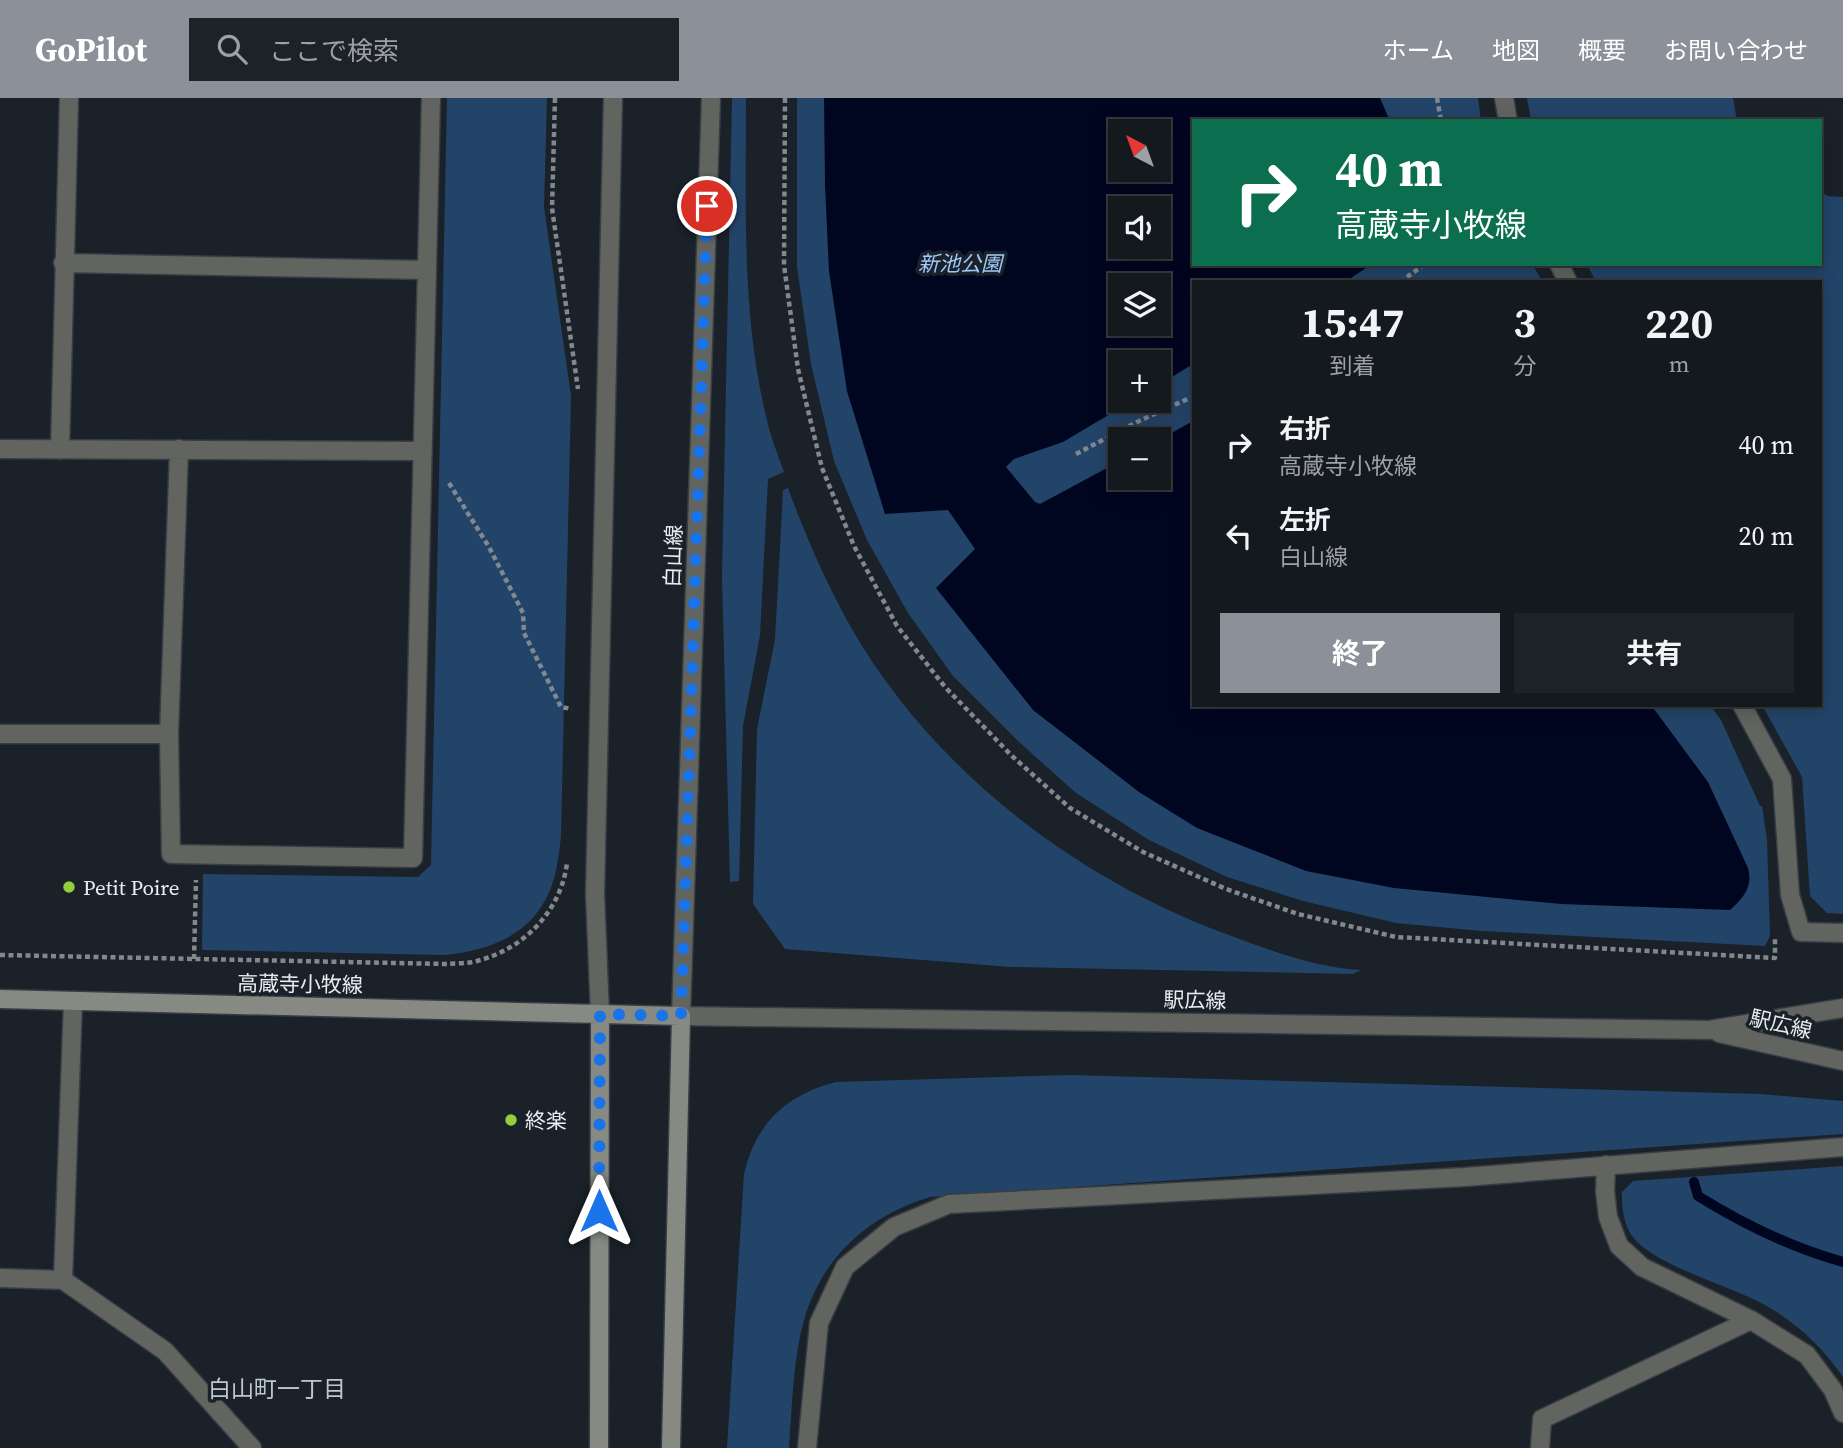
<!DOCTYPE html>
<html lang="ja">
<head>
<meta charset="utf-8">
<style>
	:root { --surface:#14191e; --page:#1d2227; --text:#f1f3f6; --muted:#9da0a4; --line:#33383c; --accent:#8c9099 }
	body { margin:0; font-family:"Source Serif 4","Noto Sans JP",serif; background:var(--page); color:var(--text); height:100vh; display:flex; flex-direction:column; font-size:26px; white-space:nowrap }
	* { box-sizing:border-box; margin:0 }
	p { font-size:23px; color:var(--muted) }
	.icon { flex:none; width:38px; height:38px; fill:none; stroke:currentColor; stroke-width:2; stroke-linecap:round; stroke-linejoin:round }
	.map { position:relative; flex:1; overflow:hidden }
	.details { position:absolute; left:1192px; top:182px; width:630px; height:427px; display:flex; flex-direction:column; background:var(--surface); border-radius:0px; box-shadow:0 4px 18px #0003,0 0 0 2px var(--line) }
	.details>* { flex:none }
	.banner { position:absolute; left:1192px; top:21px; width:630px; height:147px; border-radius:0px; box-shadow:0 4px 18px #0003,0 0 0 2px var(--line); background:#0b6e4f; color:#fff; overflow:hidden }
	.needle { width:46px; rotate:319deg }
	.tools { position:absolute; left:1108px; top:21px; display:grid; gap:14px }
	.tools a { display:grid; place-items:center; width:63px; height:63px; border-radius:0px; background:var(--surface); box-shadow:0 4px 18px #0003,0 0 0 2px var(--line); font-size:35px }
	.pin { position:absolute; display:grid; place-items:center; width:60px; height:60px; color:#fff; margin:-30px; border:4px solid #fff; border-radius:50%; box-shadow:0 2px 7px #0007 }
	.me { position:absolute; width:77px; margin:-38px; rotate:0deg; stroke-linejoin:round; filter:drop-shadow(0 0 5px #0008) }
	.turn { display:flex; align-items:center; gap:24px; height:147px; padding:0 28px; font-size:32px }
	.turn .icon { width:91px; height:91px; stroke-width:2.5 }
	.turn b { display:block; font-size:49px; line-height:60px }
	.eta { display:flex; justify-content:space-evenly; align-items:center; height:119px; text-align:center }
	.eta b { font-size:42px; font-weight:700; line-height:49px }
	.primary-button { display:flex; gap:14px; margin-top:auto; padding:14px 28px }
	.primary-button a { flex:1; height:80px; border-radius:0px; background:var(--accent); color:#fff; font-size:28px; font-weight:700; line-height:80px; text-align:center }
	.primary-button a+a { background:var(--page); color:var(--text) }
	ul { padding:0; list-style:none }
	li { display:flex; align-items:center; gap:21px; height:91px; padding:0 28px }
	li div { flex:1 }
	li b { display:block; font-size:26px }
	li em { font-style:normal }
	header { display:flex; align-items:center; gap:42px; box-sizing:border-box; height:98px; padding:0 35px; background:var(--accent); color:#fff }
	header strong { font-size:33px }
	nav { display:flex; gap:38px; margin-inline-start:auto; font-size:24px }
	.search { width:490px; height:63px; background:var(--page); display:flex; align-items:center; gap:18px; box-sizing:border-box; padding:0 24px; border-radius:0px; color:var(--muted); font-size:26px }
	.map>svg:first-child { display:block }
	.green { fill:#234469; fill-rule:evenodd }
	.water { fill:#000620; fill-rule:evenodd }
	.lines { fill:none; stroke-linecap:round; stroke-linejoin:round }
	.stream { stroke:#000620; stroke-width:10 }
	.minor-casing { stroke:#373d44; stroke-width:21 }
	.tertiary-casing { stroke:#373d44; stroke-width:21 }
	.secondary-casing { stroke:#373d44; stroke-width:21 }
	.path { stroke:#83888e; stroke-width:4.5; stroke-dasharray:5 3.5; stroke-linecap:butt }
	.minor { stroke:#61645f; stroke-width:18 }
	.tertiary { stroke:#61645f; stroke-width:18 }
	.secondary { stroke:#878a83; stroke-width:18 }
	.route { stroke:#1a73e8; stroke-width:12; stroke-dasharray:0 21.6 }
	.poi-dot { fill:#92cd3e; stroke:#1a2128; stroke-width:2.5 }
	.labels { text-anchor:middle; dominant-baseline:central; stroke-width:7; stroke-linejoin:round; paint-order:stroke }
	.park-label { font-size:21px; font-style:italic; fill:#9ec9fa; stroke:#1a2128 }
	.street-label { font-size:21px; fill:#e7ecf1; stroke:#1a2128 }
	.poi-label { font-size:21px; fill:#e7ecf1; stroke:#1a2128; text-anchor:start }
	.neighbourhood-label { font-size:23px; fill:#bec7d1; stroke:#1a2128 }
</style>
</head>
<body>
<header>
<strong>GoPilot</strong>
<div class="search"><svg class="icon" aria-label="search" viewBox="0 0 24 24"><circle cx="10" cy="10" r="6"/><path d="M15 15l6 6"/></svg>ここで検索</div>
<nav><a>ホーム</a><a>地図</a><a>概要</a><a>お問い合わせ</a></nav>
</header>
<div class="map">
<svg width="1843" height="1350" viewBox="0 0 1843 1350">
	<rect width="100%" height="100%" fill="#1a2128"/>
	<path class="green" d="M 447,0 L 547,0 L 544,109 L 571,298 L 561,738 C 559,756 557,775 550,792 C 532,837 489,853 444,857 L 202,852 L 203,776 L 418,779 L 431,767 Z
		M 732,0 L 746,0 C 746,106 741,218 767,322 C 771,340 778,357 784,374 L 768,381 L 760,537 L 743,628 L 739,783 L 730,784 L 722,480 Z
		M 797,0 L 1478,0 L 1481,23 L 1194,23 L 1194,166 L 1532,166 L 1543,184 L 1194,184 L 1194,607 L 1710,607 L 1721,622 L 1760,708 L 1762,708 L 1767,742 L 1770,838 L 1765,848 L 1482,833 L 1396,825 L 1303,803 L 1227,779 L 1149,742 L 1076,695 L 1018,643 L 953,578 L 908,515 L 867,442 L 834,363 L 811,266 L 797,169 ZM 1120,33 L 1158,33 L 1158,72 L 1120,72 ZM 1120,110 L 1158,110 L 1158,149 L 1120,149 ZM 1120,187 L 1158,187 L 1158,226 L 1120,226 ZM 1120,264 L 1158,264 L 1158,303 L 1120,303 ZM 1120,341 L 1158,341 L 1158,380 L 1120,380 Z
		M 1527,0 L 1733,0 L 1737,23 L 1531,23 Z
		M 1820,94 L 1828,98 L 1843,99 L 1843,816 L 1827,815 L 1810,798 L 1802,679 L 1762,607 L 1820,607 L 1820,184 L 1596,184 L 1587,166 L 1820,166 Z
		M 788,390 C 805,437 825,482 849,526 C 929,667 1067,775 1218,833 C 1261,849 1314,870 1361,872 L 1353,876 L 1011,869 L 785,851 L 753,806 L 757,631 L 775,542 L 783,392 Z
		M 1070,977 L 1760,996 L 1843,1003 L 1843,1036 L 930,1099 C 867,1118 820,1161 803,1226 C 793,1263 792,1312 789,1350 L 727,1350 L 744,1076 C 756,1025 786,997 836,984 Z
		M 1843,1068 L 1843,1279 C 1824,1251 1799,1227 1770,1210 C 1735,1188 1650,1168 1630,1135 C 1623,1122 1622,1109 1622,1094 L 1633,1083 Z"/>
	<path class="water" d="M 824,0 L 1380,0 L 1390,23 L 1194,23 L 1194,166 L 1372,166 L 1345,184 L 1194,184 L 1193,266 L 1159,287 L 1158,264 L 1120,264 L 1120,303 L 1132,303 L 1063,344 L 1014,361 L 1006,369 L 1035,404 L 1040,406 L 1120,363 L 1120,380 L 1158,380 L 1159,342 L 1193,323 L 1194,607 L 1651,607 L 1708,684 L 1748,770 C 1753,789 1744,799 1730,812 L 1561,806 L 1394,790 L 1306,773 L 1197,730 L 1139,694 L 1033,612 L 936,490 L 975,451 L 948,412 L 885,416 L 847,293 L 829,173 L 825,88 ZM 1120,33 L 1158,33 L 1158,72 L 1120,72 ZM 1120,110 L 1158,110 L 1158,149 L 1120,149 ZM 1120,187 L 1158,187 L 1158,226 L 1120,226 Z"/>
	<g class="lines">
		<path class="stream" d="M 1694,1084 L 1698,1098 C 1743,1126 1793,1150 1843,1164"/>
		<defs>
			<path id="minor" d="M 1504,0 L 1508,23
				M 63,165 L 427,172
				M 1559,166 L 1568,184
				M 0,351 L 421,353
				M 179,351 L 169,636 L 171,756 L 413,760 L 431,0
				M 60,352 L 69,0
				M 1742,607 L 1782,681 L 1790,797 L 1801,834 L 1843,835
				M 0,636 L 169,636
				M 1606,1067 L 1605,1093 L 1608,1119 L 1619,1148 L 1642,1169 L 1751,1222 L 1807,1257 L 1833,1292 L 1843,1315
				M 0,1180 L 63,1182 L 165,1253 L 252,1350
				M 63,1182 L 73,903
				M 807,1350 L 819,1225 L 845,1169 L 894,1129 L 949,1106 L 1465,1079 L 1843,1049
				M 1540,1350 L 1542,1321 L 1751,1222"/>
			<path id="tertiary" d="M 711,0 L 681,918 L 1709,932 L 1843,910
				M 600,916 L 595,796 L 613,0
				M 1719,935 L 1843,963"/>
			<path id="secondary" d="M 0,901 L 681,918 L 671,1350
				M 599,1350 L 600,916"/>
		</defs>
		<use href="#minor" class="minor-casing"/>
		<use href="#tertiary" class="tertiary-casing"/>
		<use href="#secondary" class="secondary-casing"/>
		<path class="path" d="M 555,0 L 552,110 L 578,291
			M 785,0 L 784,167 L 798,271 L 822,370 L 854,448 L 897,528 L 945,589 L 1012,658 L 1070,710 L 1143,754 L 1226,791 L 1298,816 L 1396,839 L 1775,860 L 1775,841
			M 1437,0 L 1441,23
			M 1400,184 L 1425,166
			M 1076,356 L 1137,324 L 1194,298
			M 449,385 L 489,449 L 523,515 L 524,535 L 561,609 L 572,611
			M 0,857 L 445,866 C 455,865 467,866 477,863 C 524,851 561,813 567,765
			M 194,861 L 196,782"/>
		<use href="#minor" class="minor"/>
		<use href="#tertiary" class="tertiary"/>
		<use href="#secondary" class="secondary"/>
	</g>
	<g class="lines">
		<path class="route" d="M 599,1113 L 600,916 L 681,918 L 707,108"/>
	</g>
	<g class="poi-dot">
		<circle cx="69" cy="789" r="7"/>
		<circle cx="511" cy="1022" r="7"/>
	</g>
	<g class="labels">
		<g class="park-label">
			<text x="960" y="165">新池公園</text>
		</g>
		<g class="street-label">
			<text transform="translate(673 458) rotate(-88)">白山線</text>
			<text transform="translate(300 886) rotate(1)">高蔵寺小牧線</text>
			<text transform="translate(1195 902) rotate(1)">駅広線</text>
			<text transform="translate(1781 926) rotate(13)">駅広線</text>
		</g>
		<g class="poi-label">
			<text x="83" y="789">Petit Poire</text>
			<text x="525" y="1022">終楽</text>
		</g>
		<g class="neighbourhood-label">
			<text x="277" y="1291">白山町一丁目</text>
		</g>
	</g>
</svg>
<div class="tools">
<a><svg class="needle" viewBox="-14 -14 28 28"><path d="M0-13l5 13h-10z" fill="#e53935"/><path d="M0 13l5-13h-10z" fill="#9da0a4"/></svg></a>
<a><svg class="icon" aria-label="sound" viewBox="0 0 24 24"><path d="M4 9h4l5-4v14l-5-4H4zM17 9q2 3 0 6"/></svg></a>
<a><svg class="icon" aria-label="layers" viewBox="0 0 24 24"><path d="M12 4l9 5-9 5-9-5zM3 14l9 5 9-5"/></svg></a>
<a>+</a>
<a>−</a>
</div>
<div class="pin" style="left:707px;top:108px;background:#d93025"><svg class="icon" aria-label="arrive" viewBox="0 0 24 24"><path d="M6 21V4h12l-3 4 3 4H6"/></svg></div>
<svg class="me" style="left:599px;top:1113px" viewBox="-20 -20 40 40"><path d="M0-17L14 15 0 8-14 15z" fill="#1a73e8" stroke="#fff" stroke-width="4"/></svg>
<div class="banner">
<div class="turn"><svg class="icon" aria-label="right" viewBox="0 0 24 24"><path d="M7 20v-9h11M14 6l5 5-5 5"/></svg><div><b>40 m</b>高蔵寺小牧線</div></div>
</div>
<section class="details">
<div class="eta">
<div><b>15:47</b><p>到着</p></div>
<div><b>3</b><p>分</p></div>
<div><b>220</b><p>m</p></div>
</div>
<ul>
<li><svg class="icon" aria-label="right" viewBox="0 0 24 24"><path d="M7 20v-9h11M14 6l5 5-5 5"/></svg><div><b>右折</b><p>高蔵寺小牧線</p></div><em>40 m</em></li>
<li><svg class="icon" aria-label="left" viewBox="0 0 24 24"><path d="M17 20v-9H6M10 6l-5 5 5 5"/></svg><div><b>左折</b><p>白山線</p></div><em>20 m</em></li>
</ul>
<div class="primary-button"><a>終了</a><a>共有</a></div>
</section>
</div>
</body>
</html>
